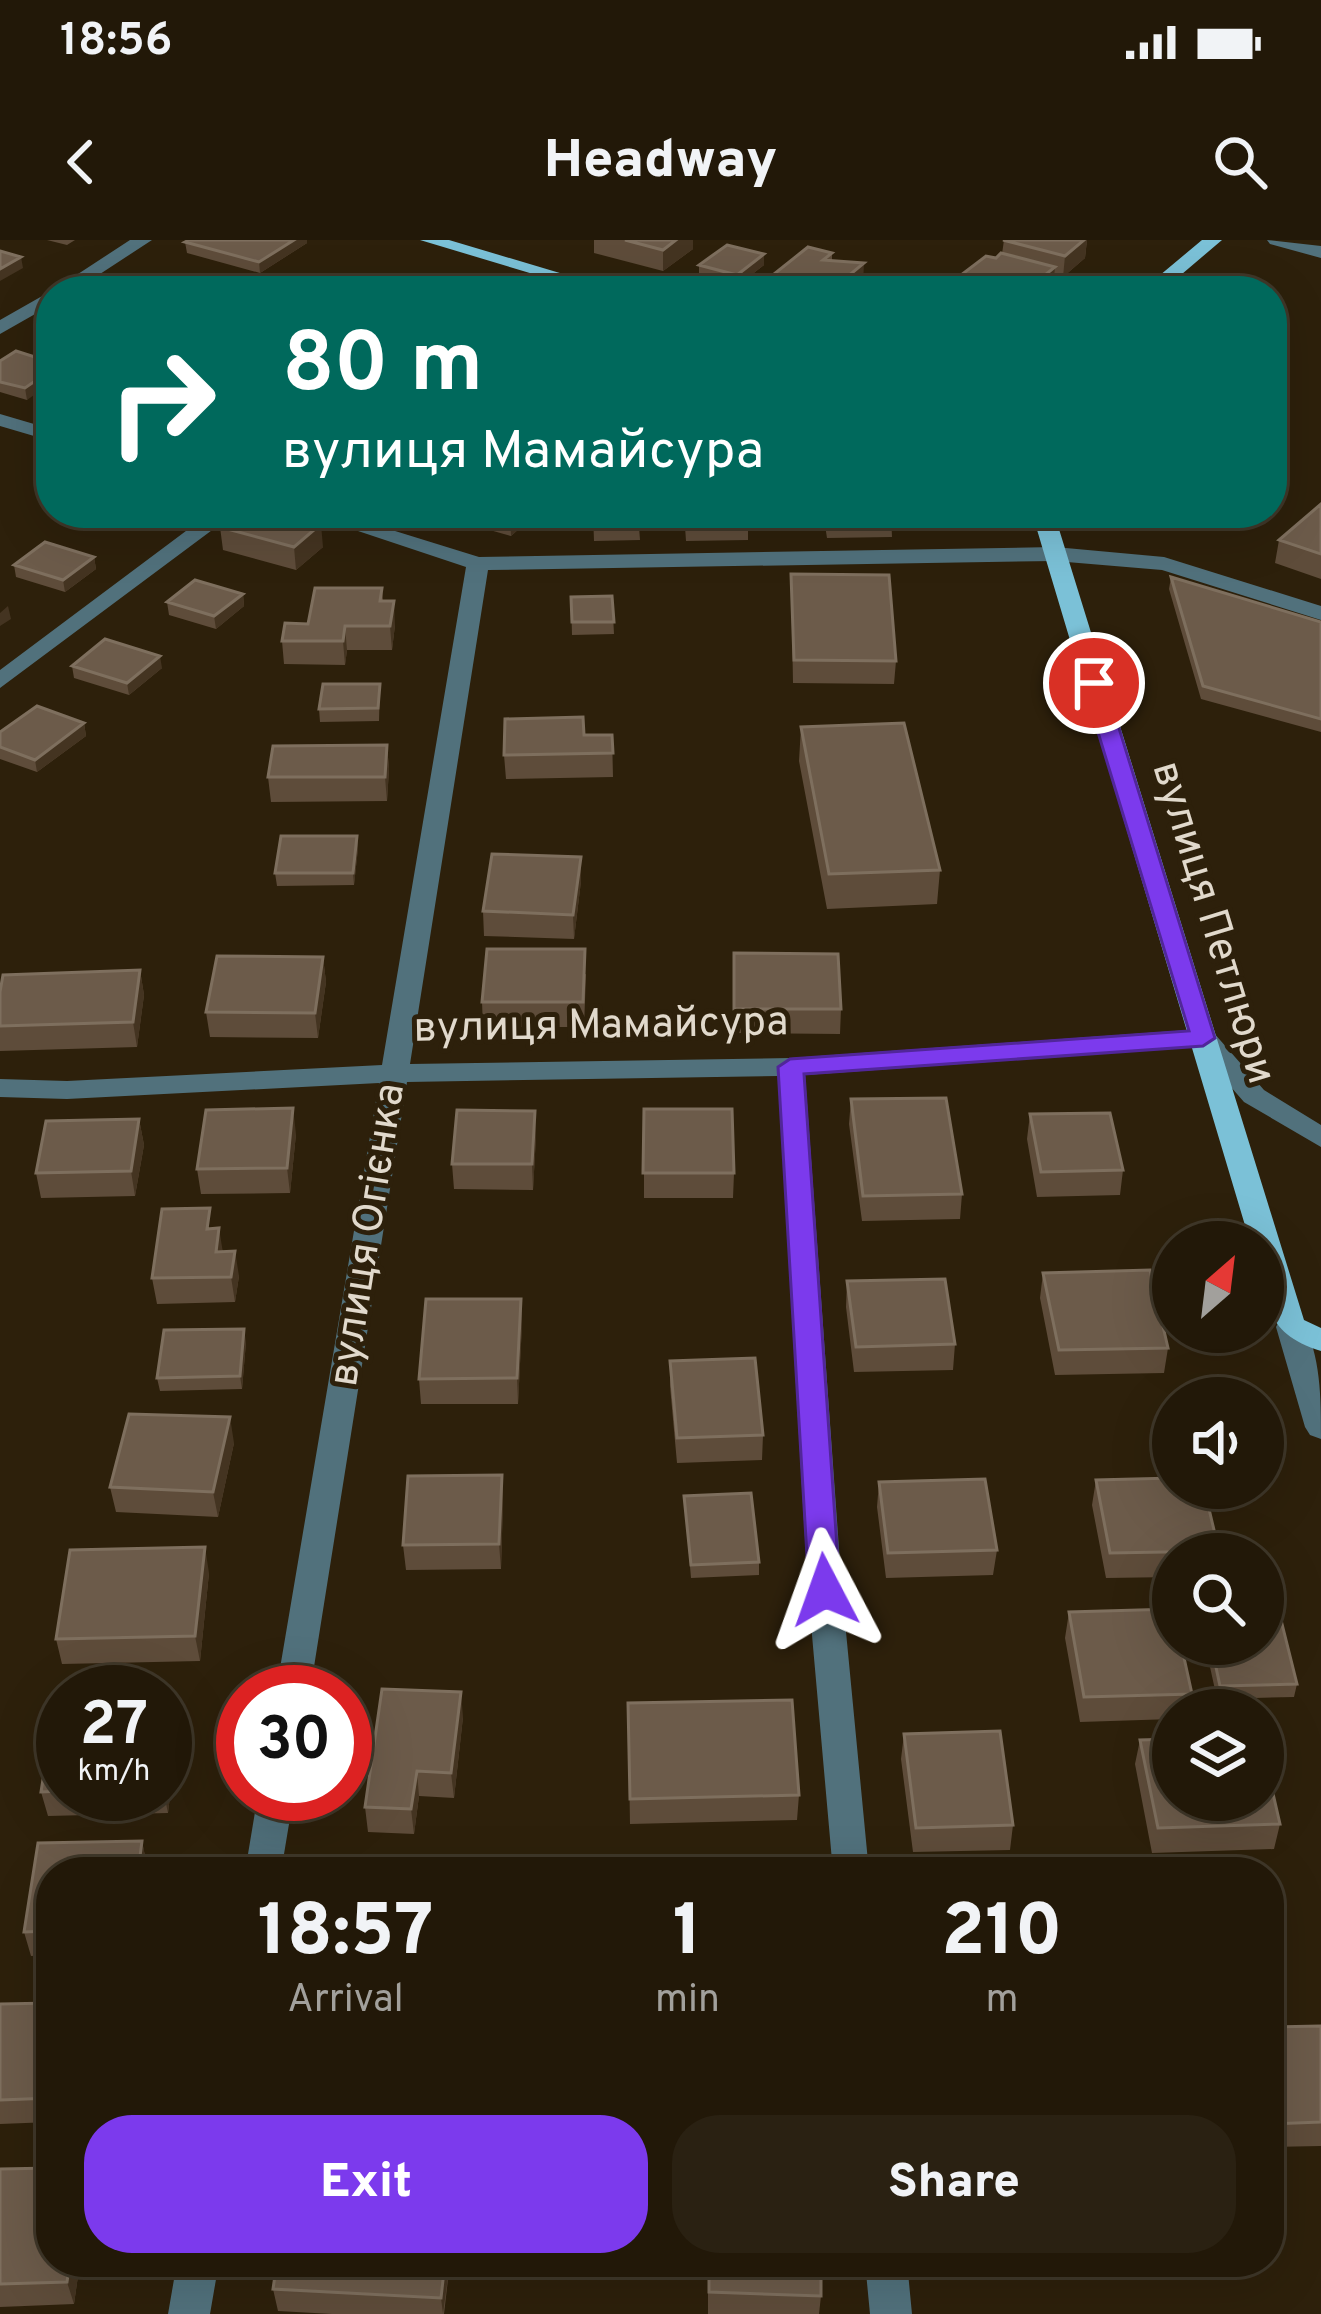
<!DOCTYPE html>
<html lang="en">
<head>
<meta charset="utf-8">
<style>
	:root { --surface:#221808; --page:#2a2112; --text:#f1f3f6; --muted:#a2a09c; --line:#3f3729; --accent:#7c3aed }
	body { margin:0; font-family:Overpass,sans-serif; background:var(--page); color:var(--text); height:100vh; display:flex; flex-direction:column; font-size:45px; white-space:nowrap }
	* { box-sizing:border-box; margin:0 }
	p { font-size:39px; color:var(--muted) }
	.icon { flex:none; width:66px; height:66px; fill:none; stroke:currentColor; stroke-width:2; stroke-linecap:round; stroke-linejoin:round }
	.map { position:relative; flex:1; overflow:hidden }
	.sheet { position:absolute; left:36px; top:1617px; width:1248px; height:420px; display:flex; flex-direction:column; background:var(--surface); border-radius:48px; box-shadow:0 12px 48px #0002,0 0 0 3px var(--line) }
	.sheet>* { flex:none }
	.hud { position:absolute; left:36px; top:36px; width:1251px; height:252px; border-radius:48px; box-shadow:0 12px 48px #0002,0 0 0 3px var(--line); background:#00695c; color:#fff; overflow:hidden }
	.needle { width:78px; rotate:28deg }
	.tools { position:absolute; left:1152px; top:981px; display:grid; gap:24px }
	.tools a { display:grid; place-items:center; width:132px; height:132px; border-radius:50%; background:var(--surface); box-shadow:0 12px 48px #0002,0 0 0 3px var(--line); font-size:60px }
	.speed { position:absolute; left:36px; top:1425px; display:flex; gap:24px; font-size:60px; font-weight:700; text-align:center }
	.speed>* { display:grid; place-content:center; width:156px; height:156px; border-radius:50%; background:var(--surface); box-shadow:0 12px 48px #0002,0 0 0 3px var(--line); line-height:1 }
	.speed small { font-size:30px; font-weight:400 }
	.speed .limit { border:18px solid #d22; background:#fff; color:#111 }
	.pin { position:absolute; display:grid; place-items:center; width:102px; height:102px; color:#fff; margin:-51px; border:6px solid #fff; border-radius:50%; box-shadow:0 3px 12px #0007 }
	.me { position:absolute; width:132px; margin:-66px; rotate:356deg; stroke-linejoin:round; filter:drop-shadow(0 0 9px #0008) }
	.turn { display:flex; align-items:center; gap:42px; height:252px; padding:0 48px; font-size:54px }
	.turn .icon { width:156px; height:156px; stroke-width:2.5 }
	.turn b { display:block; font-size:84px; line-height:102px }
	.eta { display:flex; justify-content:space-evenly; align-items:center; height:204px; text-align:center }
	.eta b { font-size:72px; font-weight:800; line-height:84px }
	.button { display:flex; gap:24px; margin-top:auto; padding:24px 48px }
	.button a { flex:1; height:138px; border-radius:48px; background:var(--accent); color:#fff; font-size:48px; font-weight:800; line-height:138px; text-align:center }
	.button a+a { background:var(--page); color:var(--text) }
	.status { display:flex; justify-content:space-between; align-items:center; height:84px; padding:0 60px; background:var(--surface); direction:ltr }
	.status svg { height:33px; fill:currentColor }
	header { display:flex; justify-content:space-between; align-items:center; height:156px; padding:0 48px; background:var(--surface); font-size:54px; font-weight:800 }
	.map>svg:first-child { display:block }
	.lines { fill:none; stroke-linecap:round; stroke-linejoin:round }
	.minor { fill:#51717c; fill-rule:evenodd }
	.major { fill:#7bc1d7; fill-rule:evenodd }
	.wall { fill:#5e4c3a }
	.shaded-wall { fill:#443421 }
	.building { fill:#6c5b4a; stroke:#7e6f5e; stroke-width:3 }
	.route { fill:#7c3aed; stroke:#51269a; stroke-width:3 }
	.labels { text-anchor:middle; dominant-baseline:central; stroke-width:10; stroke-linejoin:round; paint-order:stroke }
	.street-label { font-size:42px; fill:#e1d9cc; stroke:#2d200b }
</style>
</head>
<body>
<div class="status"><b>18:56</b><svg viewBox="0 0 49 12"><path d="M0 12V9h3v3zM5 12V6h3v6zM10 12V3h3v9zM15 12V0h3v12zM26 1h20v11H26zM47 4h2v5h-2z"/></svg></div>
<header><svg class="icon" aria-label="back" viewBox="0 0 24 24"><path d="M15 5l-7 7 7 7"/></svg>Headway<svg class="icon" aria-label="search" viewBox="0 0 24 24"><circle cx="10" cy="10" r="6"/><path d="M15 15l6 6"/></svg></header>
<div class="map">
<svg width="1321" height="2074" viewBox="0 0 1321 2074">
	<rect width="100%" height="100%" fill="#2d200b"/>
	<g class="lines">
		<path class="minor" d="M 130,0 L 152,0 L 74,51 L 52,51 Z
			M 1267,0 L 1321,6 L 1321,18 L 1270,4 Z
			M 51,51 L 51,65 L 0,94 L 0,80 Z
			M 0,174 L 51,189 L 51,201 L 0,186 Z
			M 210,273 L 235,273 L 0,448 L 0,430 Z
			M 304,273 L 337,273 L 479,317 L 1055,307 L 1164,317 L 1321,366 L 1321,380 L 1162,330 L 1055,321 L 488,330 L 410,824 L 791,818 L 1203,789 L 1213,792 L 1264,850 L 1321,885 L 1321,907 L 1244,862 L 1196,807 L 805,835 L 842,1350 L 869,1632 L 833,1632 L 808,1350 L 778,836 L 407,842 L 310,1452 L 276,1452 L 379,843 L 67,859 L 0,857 L 0,839 L 67,841 L 382,825 L 466,327 Z
			M 1291,1076 L 1302,1079 C 1321,1117 1321,1157 1321,1199 L 1310,1195 L 1305,1187 L 1276,1087 L 1280,1079 Z
			M 258,1554 L 294,1554 L 281,1632 L 245,1632 Z
			M 177,2022 L 219,2022 L 210,2074 L 168,2074 Z
			M 865,2022 L 907,2022 L 912,2074 L 870,2074 Z"/>
		<path class="major" d="M 420,0 L 449,0 L 620,51 L 590,51 Z
			M 1202,0 L 1222,0 L 1162,51 L 1141,51 Z
			M 1032,273 L 1054,273 L 1304,1080 L 1321,1088 L 1321,1111 C 1262,1093 1263,1057 1263,1002 L 1250,1002 Z"/>
	</g>
	<path class="wall" d="M 47,0 L 75,0 L 67,5 Z
		M 189,0 L 307,0 L 307,3 L 260,33 L 187,13 L 185,2 Z
		M 594,0 L 693,0 L 693,9 L 663,31 L 594,13 Z
		M 1004,0 L 1087,0 L 1085,18 L 1063,37 L 1054,35 L 1053,49 L 1050,51 L 960,51 L 961,35 L 1002,14 Z
		M 832,13 L 832,21 L 863,45 L 855,51 L 768,51 L 769,38 Z
		M 699,25 L 764,25 L 737,46 L 699,36 Z
		M 0,121 L 51,122 L 27,160 L 0,152 Z
		M 1321,264 L 1321,339 L 1275,323 L 1279,300 Z
		M 75,273 L 163,273 L 146,285 L 125,280 L 114,287 L 75,276 Z
		M 458,273 L 537,273 L 511,296 L 458,281 Z
		M 593,273 L 638,273 L 640,300 L 594,301 Z
		M 684,273 L 748,273 L 748,300 L 686,301 Z
		M 823,273 L 891,273 L 892,297 L 827,298 Z
		M 220,287 L 323,307 L 296,330 L 223,310 Z
		M 94,317 L 96,329 L 65,352 L 16,337 L 14,325 Z
		M 791,334 L 896,421 L 894,444 L 793,443 Z
		M 1171,337 L 1321,382 L 1321,492 L 1201,459 L 1169,349 Z
		M 382,348 L 383,361 L 395,385 L 392,410 L 347,410 L 345,425 L 284,424 L 282,401 L 308,384 Z
		M 243,354 L 244,366 L 216,389 L 169,375 L 167,362 Z
		M 612,356 L 614,394 L 572,395 L 571,357 Z
		M 72,426 L 162,428 L 129,455 L 74,438 Z
		M 380,444 L 379,481 L 320,482 L 319,469 Z
		M 84,483 L 86,496 L 37,532 L 0,519 L 0,492 Z
		M 801,487 L 940,630 L 937,664 L 827,669 L 799,521 Z
		M 584,495 L 612,495 L 613,537 L 506,539 L 504,515 Z
		M 387,505 L 389,529 L 387,561 L 271,562 L 268,537 Z
		M 357,596 L 358,608 L 354,645 L 277,646 L 275,633 Z
		M 581,641 L 574,699 L 484,696 L 483,671 Z
		M 323,717 L 326,742 L 318,798 L 210,797 L 206,772 Z
		M 140,730 L 144,755 L 137,807 L 0,811 L 0,752 Z
		M 586,734 L 584,787 L 483,787 L 482,762 Z
		M 733,738 L 841,769 L 840,794 L 734,793 Z
		M 851,859 L 962,954 L 960,979 L 862,981 L 849,884 Z
		M 644,869 L 734,933 L 733,958 L 644,958 Z
		M 1030,874 L 1123,930 L 1120,955 L 1037,957 L 1027,899 Z
		M 139,879 L 144,905 L 135,956 L 41,958 L 36,933 Z
		M 296,894 L 290,953 L 201,954 L 197,929 Z
		M 536,896 L 533,950 L 454,949 L 452,924 Z
		M 214,988 L 223,1012 L 239,1036 L 235,1062 L 157,1064 L 152,1038 Z
		M 1043,1033 L 1168,1108 L 1164,1133 L 1055,1135 L 1040,1058 Z
		M 847,1041 L 955,1104 L 953,1130 L 854,1132 L 846,1067 Z
		M 521,1059 L 522,1084 L 518,1164 L 421,1164 L 419,1139 Z
		M 246,1102 L 242,1149 L 160,1151 L 157,1138 Z
		M 670,1121 L 763,1195 L 762,1220 L 677,1223 L 670,1146 Z
		M 234,1203 L 218,1277 L 116,1272 L 110,1247 Z
		M 502,1235 L 503,1260 L 501,1329 L 406,1330 L 403,1305 Z
		M 1096,1240 L 1219,1311 L 1218,1314 L 1173,1314 L 1173,1337 L 1106,1338 L 1092,1265 Z
		M 879,1242 L 997,1310 L 993,1335 L 886,1338 L 877,1267 Z
		M 684,1256 L 759,1322 L 759,1335 L 691,1338 Z
		M 209,1333 L 200,1421 L 62,1424 L 56,1399 Z
		M 1069,1372 L 1192,1454 L 1189,1470 L 1173,1470 L 1173,1479 L 1080,1482 L 1065,1398 Z
		M 1205,1404 L 1263,1404 L 1297,1444 L 1294,1457 L 1217,1459 Z
		M 174,1455 L 179,1480 L 168,1573 L 48,1576 L 41,1552 L 63,1457 L 63,1554 L 165,1554 Z
		M 628,1463 L 799,1555 L 797,1580 L 630,1584 Z
		M 463,1477 L 454,1558 L 419,1556 L 414,1594 L 368,1592 L 365,1567 Z
		M 904,1494 L 1013,1585 L 1010,1610 L 913,1612 L 901,1519 Z
		M 1140,1500 L 1280,1584 L 1274,1609 L 1152,1613 L 1135,1524 Z
		M 142,1601 L 147,1626 L 146,1632 L 51,1632 L 51,1715 L 31,1716 L 24,1692 L 38,1603 Z
		M 51,1763 L 51,1882 L 0,1884 L 0,1764 Z
		M 1321,1786 L 1321,1906 L 1269,1907 L 1269,1787 Z
		M 0,1929 L 51,2022 L 80,2022 L 74,2064 L 0,2067 Z
		M 277,2022 L 450,2022 L 444,2074 L 332,2074 L 278,2071 L 273,2049 Z
		M 708,2022 L 821,2056 L 819,2074 L 708,2074 Z"/>
	<path class="shaded-wall" d="M 294,0 L 307,0 L 307,3 L 260,33 L 259,22 Z
		M 676,0 L 693,0 L 693,9 L 663,31 L 663,10 Z
		M 1084,0 L 1087,0 L 1085,18 L 1063,37 L 1065,16 Z
		M 764,14 L 764,25 L 737,46 L 737,35 Z
		M 21,17 L 23,28 L 0,41 L 0,29 Z
		M 864,23 L 863,45 L 855,51 L 841,51 L 841,42 Z
		M 1055,27 L 1053,49 L 1050,51 L 1025,51 Z
		M 832,39 L 831,51 L 818,51 L 818,50 Z
		M 51,130 L 51,143 L 27,160 L 25,148 Z
		M 115,273 L 124,273 L 125,280 L 114,287 L 112,275 Z
		M 145,273 L 163,273 L 146,285 Z
		M 510,273 L 537,273 L 511,296 Z
		M 321,284 L 323,307 L 296,330 L 294,307 Z
		M 94,317 L 96,329 L 65,352 L 63,340 Z
		M 243,354 L 244,366 L 216,389 L 214,376 Z
		M 394,361 L 395,385 L 392,410 L 390,386 Z
		M 8,366 L 11,379 L 0,386 L 0,373 Z
		M 345,386 L 347,410 L 345,425 L 343,401 Z
		M 160,416 L 162,428 L 129,455 L 127,443 Z
		M 84,483 L 86,496 L 37,532 L 35,520 Z
		M 387,505 L 389,529 L 387,561 L 385,537 Z
		M 357,596 L 358,608 L 354,645 L 353,633 Z
		M 581,617 L 581,641 L 574,699 L 573,675 Z
		M 323,717 L 326,742 L 318,798 L 315,773 Z
		M 140,730 L 144,755 L 137,807 L 133,782 Z
		M 293,868 L 296,894 L 290,953 L 287,928 Z
		M 535,871 L 536,896 L 533,950 L 532,924 Z
		M 139,879 L 144,905 L 135,956 L 131,931 Z
		M 219,988 L 223,1013 L 216,1012 Z
		M 235,1011 L 239,1036 L 235,1062 L 231,1037 Z
		M 521,1059 L 522,1084 L 518,1164 L 517,1138 Z
		M 244,1089 L 246,1102 L 242,1149 L 240,1136 Z
		M 230,1177 L 234,1203 L 218,1277 L 213,1252 Z
		M 502,1235 L 503,1260 L 501,1329 L 499,1304 Z
		M 205,1307 L 209,1333 L 200,1421 L 195,1396 Z
		M 461,1452 L 463,1477 L 454,1558 L 451,1533 Z
		M 174,1455 L 179,1480 L 168,1573 L 164,1554 L 165,1533 Z
		M 417,1531 L 419,1556 L 414,1594 L 411,1569 Z
		M 142,1601 L 147,1626 L 146,1632 L 138,1632 Z
		M 70,2022 L 80,2022 L 74,2064 L 67,2042 Z
		M 445,2022 L 450,2022 L 443,2074 L 441,2058 Z"/>
	<path class="building" d="M 189,0 L 294,0 L 259,22 L 185,2 Z
		M 625,0 L 676,0 L 663,10 Z
		M 1003,0 L 1084,0 L 1065,16 Z
		M 727,5 L 764,14 L 737,35 L 699,25 Z
		M 808,7 L 832,13 L 823,20 L 864,23 L 841,42 L 832,39 L 818,50 L 769,38 Z
		M 0,11 L 21,17 L 0,29 Z
		M 1001,13 L 1055,27 L 1025,51 L 961,35 L 986,16 L 996,18 Z
		M 140,35 L 186,46 L 179,51 L 113,51 Z
		M 447,37 L 482,46 L 475,51 L 427,51 Z
		M 16,111 L 51,122 L 51,130 L 25,148 L 0,142 L 0,121 Z
		M 1321,264 L 1321,314 L 1279,300 Z
		M 237,273 L 279,273 L 321,284 L 294,307 L 220,287 Z
		M 593,273 L 638,273 L 639,288 L 594,289 Z
		M 686,273 L 748,273 L 748,277 L 686,278 Z
		M 825,273 L 891,273 L 893,285 L 827,286 Z
		M 45,302 L 94,317 L 63,340 L 14,325 Z
		M 791,334 L 889,335 L 896,421 L 794,420 Z
		M 1171,337 L 1321,382 L 1321,479 L 1203,446 Z
		M 195,340 L 243,354 L 214,376 L 167,362 Z
		M 315,348 L 382,348 L 380,361 L 394,361 L 390,386 L 345,386 L 343,401 L 282,401 L 285,383 L 308,384 Z
		M 612,356 L 614,382 L 572,382 L 571,357 Z
		M 105,399 L 160,416 L 127,443 L 72,426 Z
		M 323,444 L 380,444 L 378,468 L 319,469 Z
		M 37,466 L 84,483 L 35,520 L 0,507 L 0,492 Z
		M 583,477 L 584,495 L 612,495 L 613,513 L 504,515 L 505,479 Z
		M 904,483 L 940,630 L 829,634 L 801,487 Z
		M 387,505 L 385,537 L 268,537 L 273,506 Z
		M 281,596 L 357,596 L 353,633 L 275,633 Z
		M 492,614 L 581,617 L 573,675 L 483,671 Z
		M 487,709 L 585,709 L 583,762 L 482,762 Z
		M 734,713 L 838,714 L 841,769 L 734,769 Z
		M 217,716 L 323,717 L 315,773 L 206,772 Z
		M 140,730 L 133,782 L 0,786 L 0,752 L 3,735 Z
		M 946,858 L 962,954 L 863,956 L 851,859 Z
		M 293,868 L 287,928 L 197,929 L 206,870 Z
		M 644,869 L 732,869 L 734,933 L 643,933 Z
		M 457,870 L 535,871 L 532,924 L 452,924 Z
		M 1110,873 L 1123,930 L 1041,932 L 1030,874 Z
		M 139,879 L 131,931 L 36,933 L 46,881 Z
		M 210,968 L 207,989 L 219,988 L 216,1012 L 235,1011 L 231,1037 L 152,1038 L 162,969 Z
		M 1150,1030 L 1168,1108 L 1059,1110 L 1043,1033 Z
		M 945,1039 L 955,1104 L 856,1107 L 847,1041 Z
		M 426,1059 L 521,1059 L 517,1138 L 419,1139 Z
		M 244,1089 L 240,1136 L 157,1138 L 164,1090 Z
		M 755,1118 L 763,1195 L 677,1198 L 670,1121 Z
		M 129,1174 L 230,1177 L 213,1252 L 110,1247 Z
		M 502,1235 L 499,1304 L 403,1305 L 408,1236 Z
		M 1173,1238 L 1173,1248 L 1204,1248 L 1219,1311 L 1110,1313 L 1096,1240 Z
		M 985,1239 L 997,1310 L 888,1313 L 879,1242 Z
		M 751,1253 L 759,1322 L 691,1325 L 684,1256 Z
		M 205,1307 L 195,1396 L 56,1399 L 70,1310 Z
		M 1173,1369 L 1173,1404 L 1181,1404 L 1192,1454 L 1084,1457 L 1069,1372 Z
		M 1263,1376 L 1280,1376 L 1297,1444 L 1220,1446 L 1211,1404 L 1263,1404 Z
		M 382,1449 L 461,1452 L 451,1533 L 417,1531 L 411,1569 L 365,1567 Z
		M 165,1455 L 174,1455 L 165,1533 Z
		M 56,1457 L 63,1457 L 63,1551 L 41,1552 Z
		M 792,1460 L 799,1555 L 630,1559 L 628,1463 Z
		M 1000,1491 L 1013,1585 L 916,1588 L 904,1494 Z
		M 1173,1499 L 1173,1560 L 1263,1560 L 1263,1510 L 1280,1584 L 1158,1588 L 1140,1500 Z
		M 142,1601 L 138,1632 L 51,1632 L 51,1691 L 24,1692 L 38,1603 Z
		M 51,1763 L 51,1858 L 0,1860 L 0,1764 Z
		M 1321,1786 L 1321,1882 L 1269,1884 L 1269,1787 Z
		M 51,1928 L 51,2022 L 70,2022 L 67,2042 L 0,2044 L 0,1929 Z
		M 277,2022 L 445,2022 L 441,2058 L 273,2049 Z
		M 709,2022 L 821,2022 L 821,2056 L 709,2052 Z"/>
	<path class="route" d="M 1094,437 L 1105,443 L 1215,798 L 1203,806 L 804,834 L 840,1350 L 835,1358 L 814,1358 L 809,1350 L 778,827 L 790,819 L 1189,791 L 1083,443 Z"/>
	<g class="labels">
		<g class="street-label">
			<text transform="translate(1212 683) rotate(73)">вулиця Петлюри</text>
			<text transform="translate(601 787) rotate(-1)">вулиця Мамайсура</text>
			<text transform="translate(369 995) rotate(-81)">вулиця Огієнка</text>
		</g>
	</g>
</svg>
<div class="tools">
<a><svg class="needle" viewBox="-14 -14 28 28"><path d="M0-13l5 13h-10z" fill="#e53935"/><path d="M0 13l5-13h-10z" fill="#a2a09c"/></svg></a>
<a><svg class="icon" aria-label="sound" viewBox="0 0 24 24"><path d="M4 9h4l5-4v14l-5-4H4zM17 9q2 3 0 6"/></svg></a>
<a><svg class="icon" aria-label="search" viewBox="0 0 24 24"><circle cx="10" cy="10" r="6"/><path d="M15 15l6 6"/></svg></a>
<a><svg class="icon" aria-label="layers" viewBox="0 0 24 24"><path d="M12 4l9 5-9 5-9-5zM3 14l9 5 9-5"/></svg></a>
</div>
<div class="speed"><div>27<small>km/h</small></div><div class="limit">30</div></div>
<div class="pin" style="left:1094px;top:443px;background:#d93025"><svg class="icon" aria-label="arrive" viewBox="0 0 24 24"><path d="M6 21V4h12l-3 4 3 4H6"/></svg></div>
<svg class="me" style="left:825px;top:1350px" viewBox="-20 -20 40 40"><path d="M0-17L14 15 0 8-14 15z" fill="#7c3aed" stroke="#fff" stroke-width="4"/></svg>
<div class="hud">
<div class="turn"><svg class="icon" aria-label="right" viewBox="0 0 24 24"><path d="M7 20v-9h11M14 6l5 5-5 5"/></svg><div><b>80 m</b>вулиця Мамайсура</div></div>
</div>
<section class="sheet">
<div class="eta">
<div><b>18:57</b><p>Arrival</p></div>
<div><b>1</b><p>min</p></div>
<div><b>210</b><p>m</p></div>
</div>
<div class="button"><a>Exit</a><a>Share</a></div>
</section>
</div>
</body>
</html>
